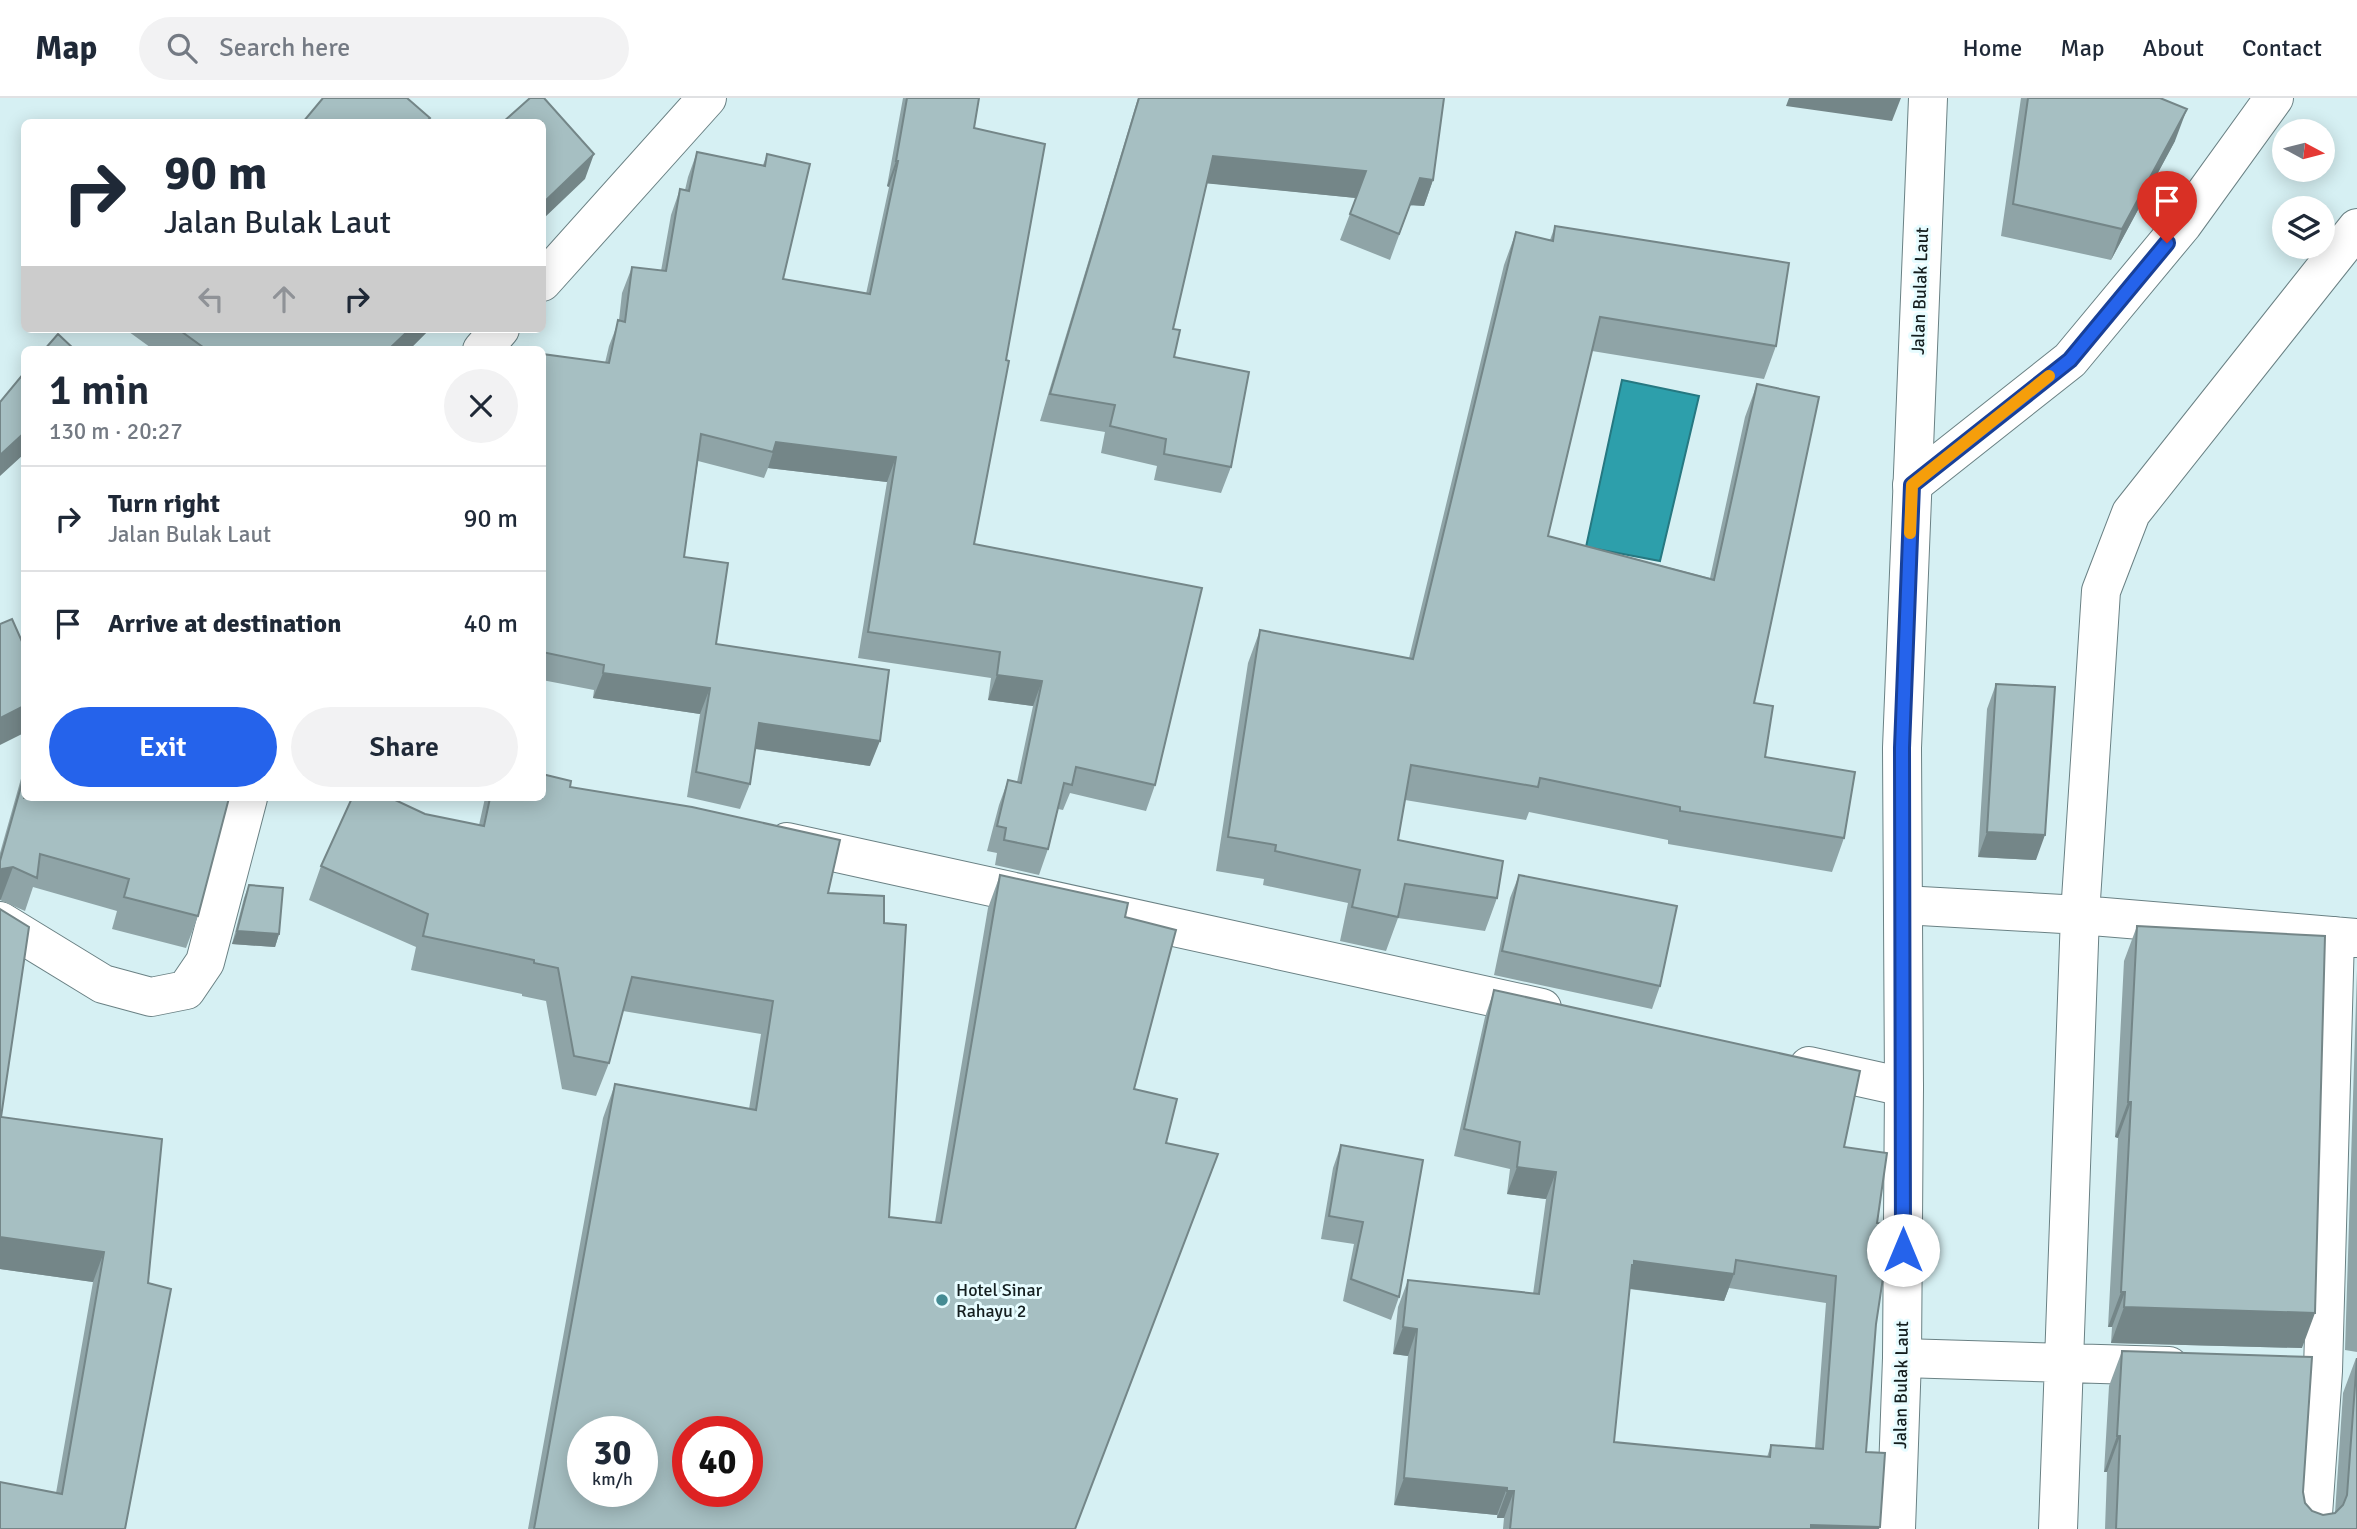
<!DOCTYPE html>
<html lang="en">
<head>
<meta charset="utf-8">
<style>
	:root { --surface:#fff; --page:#f2f2f3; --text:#1f2937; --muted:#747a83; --line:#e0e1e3; --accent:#2563eb }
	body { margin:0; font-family:Signika,sans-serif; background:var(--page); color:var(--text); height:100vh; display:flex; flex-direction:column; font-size:26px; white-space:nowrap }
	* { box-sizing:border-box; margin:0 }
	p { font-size:23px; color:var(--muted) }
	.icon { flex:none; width:38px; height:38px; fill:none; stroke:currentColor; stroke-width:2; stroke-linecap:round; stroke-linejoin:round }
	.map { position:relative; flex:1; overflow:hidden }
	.drawer { position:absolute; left:21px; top:248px; width:525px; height:455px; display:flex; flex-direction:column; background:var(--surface); border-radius:10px; box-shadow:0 4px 18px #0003 }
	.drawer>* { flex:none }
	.top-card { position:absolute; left:21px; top:21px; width:525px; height:214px; border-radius:10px; box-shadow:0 4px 18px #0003; background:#fff; color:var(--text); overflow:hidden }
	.needle { width:46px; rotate:97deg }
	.controls { position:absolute; left:2272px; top:21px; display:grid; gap:14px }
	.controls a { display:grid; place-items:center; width:63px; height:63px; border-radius:50%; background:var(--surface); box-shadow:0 4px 18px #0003; font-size:35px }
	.speed { position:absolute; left:567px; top:1318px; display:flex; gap:14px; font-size:35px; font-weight:700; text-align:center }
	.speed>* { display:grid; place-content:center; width:91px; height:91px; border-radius:50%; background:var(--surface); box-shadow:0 4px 18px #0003; line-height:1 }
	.speed small { font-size:18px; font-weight:400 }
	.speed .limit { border:10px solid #d22; background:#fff; color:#111 }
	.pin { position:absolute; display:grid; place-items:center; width:60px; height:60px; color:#fff; margin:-72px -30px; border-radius:50% 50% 50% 0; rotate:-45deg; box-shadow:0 0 7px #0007 }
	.pin .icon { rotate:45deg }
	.me { position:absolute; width:77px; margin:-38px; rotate:0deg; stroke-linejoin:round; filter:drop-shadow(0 0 5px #0008) }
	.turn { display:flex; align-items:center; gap:24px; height:147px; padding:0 28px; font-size:32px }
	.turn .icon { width:91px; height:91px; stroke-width:2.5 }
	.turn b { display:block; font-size:49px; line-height:60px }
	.lanes { display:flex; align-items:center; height:66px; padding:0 28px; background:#0003; justify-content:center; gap:35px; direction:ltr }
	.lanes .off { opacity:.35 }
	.round { display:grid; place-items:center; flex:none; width:74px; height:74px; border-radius:37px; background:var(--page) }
	.overview { display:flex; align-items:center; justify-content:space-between; height:119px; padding:0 28px }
	h1 { font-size:42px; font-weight:600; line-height:52px }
	.button { display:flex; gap:14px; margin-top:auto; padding:14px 28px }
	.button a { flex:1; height:80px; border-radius:42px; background:var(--accent); color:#fff; font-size:28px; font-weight:600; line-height:80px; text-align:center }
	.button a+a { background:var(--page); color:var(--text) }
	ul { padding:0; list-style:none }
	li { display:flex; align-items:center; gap:21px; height:105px; padding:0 28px; border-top:2px solid var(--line) }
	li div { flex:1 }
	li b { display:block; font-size:26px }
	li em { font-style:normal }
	header { display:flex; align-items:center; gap:42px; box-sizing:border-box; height:98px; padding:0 35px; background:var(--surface); border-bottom:2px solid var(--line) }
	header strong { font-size:33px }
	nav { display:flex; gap:38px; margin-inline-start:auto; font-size:24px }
	.search { width:490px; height:63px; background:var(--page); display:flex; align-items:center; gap:18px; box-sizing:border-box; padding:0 24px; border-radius:38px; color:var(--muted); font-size:26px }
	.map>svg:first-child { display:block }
	.water { fill:#2d9fab; stroke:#267881; stroke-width:2 }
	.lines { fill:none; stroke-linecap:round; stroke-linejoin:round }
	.minor-casing { stroke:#6a8184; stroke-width:40 }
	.tertiary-casing { stroke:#6a8184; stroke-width:40 }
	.minor { stroke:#fff; stroke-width:38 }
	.tertiary { stroke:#fff; stroke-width:38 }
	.wall { fill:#8fa4a7; fill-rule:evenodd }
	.shaded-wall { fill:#748688 }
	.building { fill:#a6bfc2; stroke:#748688; stroke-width:2; fill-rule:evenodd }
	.route-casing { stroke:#184099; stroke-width:18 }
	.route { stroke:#2563eb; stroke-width:12 }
	.slow { stroke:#f59e0b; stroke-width:12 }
	.poi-dot { fill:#448b93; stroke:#e7fcff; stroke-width:2.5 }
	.labels { text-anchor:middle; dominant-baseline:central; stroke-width:6; stroke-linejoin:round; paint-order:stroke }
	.street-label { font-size:18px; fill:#141e1f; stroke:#e7fcff }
	.poi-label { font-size:18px; fill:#141e1f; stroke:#e7fcff; text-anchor:start }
</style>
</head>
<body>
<header>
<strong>Map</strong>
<div class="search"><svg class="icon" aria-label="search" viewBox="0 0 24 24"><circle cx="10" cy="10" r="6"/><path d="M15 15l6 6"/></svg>Search here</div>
<nav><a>Home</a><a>Map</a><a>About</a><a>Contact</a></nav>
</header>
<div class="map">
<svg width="2357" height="1431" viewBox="0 0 2357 1431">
	<rect width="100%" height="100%" fill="#d6f0f3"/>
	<path class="water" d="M 1622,282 L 1699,298 L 1660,463 L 1586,449 Z"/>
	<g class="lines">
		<defs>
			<path id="minor" d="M 542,184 L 707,0
				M 482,252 L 500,231
				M 1912,387 L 2070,262 L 2183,126 L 2274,0
				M 787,744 L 1542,910
				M 1903,807 L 2080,817 L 2357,840
				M 0,823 L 103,886 L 151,899 L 186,892 L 205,864 L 248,700
				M 1809,968 L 1904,989
				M 1902,1260 L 2169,1268
				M 2058,1431 L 2080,817 L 2101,493 L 2131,415 L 2357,130
				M 2312,1431 L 2323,1273 L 2335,838"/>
			<path id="tertiary" d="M 1896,1431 L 1902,1260 L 1904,989 L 1902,650 L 1928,0"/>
		</defs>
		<use href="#minor" class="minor-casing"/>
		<use href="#tertiary" class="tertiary-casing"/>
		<use href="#minor" class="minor"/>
		<use href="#tertiary" class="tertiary"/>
	</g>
	<path class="wall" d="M 903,0 L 979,0 L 974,30 L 1006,262 L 974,446 L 1155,687 L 1146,713 L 1070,695 L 1063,712 L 1058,711 L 1048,751 L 1039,777 L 995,767 L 997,755 L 987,753 L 999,707 L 1008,682 L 1017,684 L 1033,608 L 988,602 L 991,580 L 858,560 L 887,384 L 768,370 L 764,380 L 698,363 L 684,459 L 716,546 L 870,668 L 755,651 L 750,686 L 740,711 L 687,699 L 700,616 L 593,600 L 594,592 L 542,582 L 542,256 L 605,265 L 609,248 L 619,222 L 622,195 L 632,169 L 661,173 L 671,117 L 680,91 L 685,92 L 688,79 L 697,54 L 763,67 L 767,56 L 783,181 L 866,196 L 889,89 L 887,88 Z
		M 1138,0 L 1444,0 L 1433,82 L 1424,108 L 1410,107 L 1390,162 L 1340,142 L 1356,100 L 1207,85 L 1173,231 L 1174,259 L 1231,369 L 1221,395 L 1154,382 L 1157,368 L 1101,355 L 1105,334 L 1040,323 Z
		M 2021,0 L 2160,0 L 2175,43 L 2111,162 L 2001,138 Z
		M 1555,128 L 1776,248 L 1764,281 L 1592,253 L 1548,438 L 1710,480 L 1745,319 L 1757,286 L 1754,605 L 1765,659 L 1844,740 L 1832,774 L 1668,746 L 1668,742 L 1529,714 L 1526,722 L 1405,702 L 1398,742 L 1497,800 L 1485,833 L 1398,820 L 1386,853 L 1340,843 L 1348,805 L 1263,787 L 1264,781 L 1216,773 L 1248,565 L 1260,532 L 1409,560 L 1504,167 L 1516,134 L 1550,142 Z
		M 125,231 L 430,231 L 409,252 L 154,252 Z
		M 1996,586 L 2036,762 L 1978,759 L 1987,611 Z
		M 24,670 L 24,700 L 198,818 L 186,850 L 112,831 L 117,813 L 33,789 L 25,813 L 0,802 L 0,755 Z
		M 570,689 L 828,795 L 884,825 L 889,1119 L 935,1124 L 988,810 L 1000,777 L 1125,819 L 1134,991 L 1076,1431 L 528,1431 L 603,1020 L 615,986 L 749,1011 L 761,936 L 623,913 L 609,965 L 596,998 L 562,991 L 546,903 L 522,898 L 522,896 L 411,872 L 416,849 L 309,802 L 321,768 L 479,727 L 485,700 L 542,700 Z
		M 1519,777 L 1660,888 L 1652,911 L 1494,877 L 1510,800 Z
		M 249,787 L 279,836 L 275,849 L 232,846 L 244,800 Z
		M 0,811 L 1,1019 L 148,1185 L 125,1431 L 56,1395 L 93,1184 L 0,1171 Z
		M 2137,828 L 2302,1250 L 2111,1245 L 2112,1229 L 2108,1229 L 2118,1040 L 2115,1039 L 2124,863 Z
		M 2357,872 L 2357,1254 L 2345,1252 Z
		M 1494,892 L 1844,1049 L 1877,1125 L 1876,1226 L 1866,1354 L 1879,1431 L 1503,1431 L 1504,1420 L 1497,1420 L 1497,1417 L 1394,1407 L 1408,1258 L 1393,1256 L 1398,1209 L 1408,1182 L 1533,1196 L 1546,1101 L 1507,1096 L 1510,1071 L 1454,1058 L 1485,919 ZM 1729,1190 L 1826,1205 L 1815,1350 L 1771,1347 L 1767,1359 L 1614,1344 L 1629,1191 L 1724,1203 Z
		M 1341,1047 L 1399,1199 L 1391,1222 L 1343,1203 L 1354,1146 L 1321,1141 L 1333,1070 Z
		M 2122,1253 L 2303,1394 L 2305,1405 L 2312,1413 L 2323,1417 L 2335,1415 L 2343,1295 L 2356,1260 L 2357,1431 L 2105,1431 L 2107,1374 L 2104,1374 L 2109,1288 Z"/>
	<path class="shaded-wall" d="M 1789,0 L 1901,0 L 1892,23 L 1786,8 Z
		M 2187,11 L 2175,43 L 2111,162 L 2122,131 Z
		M 594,56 L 585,81 L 542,122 L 542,106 Z
		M 1213,58 L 1366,73 L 1356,100 L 1203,85 Z
		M 896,63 L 898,63 L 889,89 L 887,88 Z
		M 1420,80 L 1433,82 L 1424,108 L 1410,107 L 1390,162 Z
		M 410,231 L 430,231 L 409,252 L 388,252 Z
		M 24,335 L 24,354 L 23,357 L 0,378 L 0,357 Z
		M 776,344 L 896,359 L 887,384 L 768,370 Z
		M 603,575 L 710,590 L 700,616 L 593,600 Z
		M 997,577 L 1042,583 L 1033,608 L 988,602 Z
		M 24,608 L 24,635 L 0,647 L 0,620 Z
		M 759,625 L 880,643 L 870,668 L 750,650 Z
		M 1987,734 L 2045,737 L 2036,762 L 1978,759 Z
		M 13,769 L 1,801 L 0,802 L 0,773 L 2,771 Z
		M 237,833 L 279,836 L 275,849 L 232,846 Z
		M 2128,1004 L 2131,1004 L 2118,1040 L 2115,1039 Z
		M 1517,1069 L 1556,1074 L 1546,1101 L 1507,1096 Z
		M 0,1139 L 104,1154 L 93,1184 L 0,1171 Z
		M 1634,1163 L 1734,1176 L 1724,1203 L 1625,1190 L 1632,1167 Z
		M 2121,1194 L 2125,1194 L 2112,1229 L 2108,1229 Z
		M 2124,1209 L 2315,1215 L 2302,1250 L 2111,1245 Z
		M 1403,1229 L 1417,1231 L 1408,1258 L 1393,1256 Z
		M 2117,1338 L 2120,1338 L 2107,1374 L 2104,1374 Z
		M 1404,1380 L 1507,1390 L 1497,1417 L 1394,1407 Z
		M 1507,1393 L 1514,1393 L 1504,1420 L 1497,1420 Z
		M 1811,1427 L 1880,1429 L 1879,1431 L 1809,1431 Z"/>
	<path class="building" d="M 323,0 L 407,0 L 430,20 L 426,24 L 303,24 Z
		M 530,0 L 544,0 L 594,56 L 542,106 L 542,24 L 503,24 Z
		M 907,0 L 979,0 L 974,30 L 1045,46 L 1006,262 L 1009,263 L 974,446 L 1202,490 L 1155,687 L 1076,669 L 1072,687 L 1064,685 L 1048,751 L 1004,742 L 1006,730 L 997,728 L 1008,682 L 1021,685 L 1042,583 L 997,577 L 1000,554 L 868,534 L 896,359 L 776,344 L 773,354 L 701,336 L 684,459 L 728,465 L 716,546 L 889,572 L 880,643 L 759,625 L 750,686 L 696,674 L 710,590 L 603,575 L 604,567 L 542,554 L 542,256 L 609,265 L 618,222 L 625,224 L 632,169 L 666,173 L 680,91 L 689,93 L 697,54 L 765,68 L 767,56 L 810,66 L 783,181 L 870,196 L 898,63 L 896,63 Z
		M 1139,0 L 1444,0 L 1433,82 L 1420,80 L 1399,136 L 1350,116 L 1366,73 L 1213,58 L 1173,231 L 1180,232 L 1174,259 L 1249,274 L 1231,369 L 1164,356 L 1166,341 L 1110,328 L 1115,307 L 1050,296 Z
		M 2028,0 L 2160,0 L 2187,11 L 2122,131 L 2013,106 Z
		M 1555,128 L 1789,165 L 1776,248 L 1600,219 L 1548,438 L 1714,482 L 1757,286 L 1819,299 L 1754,605 L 1773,608 L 1765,659 L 1855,674 L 1844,740 L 1680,713 L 1680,709 L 1540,680 L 1538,689 L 1411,667 L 1398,742 L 1503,763 L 1497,800 L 1405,786 L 1398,819 L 1352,809 L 1360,772 L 1275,753 L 1276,747 L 1228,739 L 1260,532 L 1413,561 L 1516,134 L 1553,143 Z
		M 178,231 L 410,231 L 388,252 L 207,252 Z
		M 58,236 L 75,252 L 44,252 Z
		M 24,275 L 24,335 L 0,357 L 0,304 Z
		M 12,521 L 24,548 L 24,608 L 0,620 L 0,526 Z
		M 1996,586 L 2055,589 L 2045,737 L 1987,734 Z
		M 542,676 L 571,683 L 570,689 L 692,709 L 840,742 L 828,795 L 884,798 L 884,825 L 906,827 L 889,1119 L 941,1125 L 1000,777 L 1128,805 L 1125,819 L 1176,832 L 1134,991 L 1177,1001 L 1166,1045 L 1218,1056 L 1075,1431 L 534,1431 L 615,986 L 756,1012 L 773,903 L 632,879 L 609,965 L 574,958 L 558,870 L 534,865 L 534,862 L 423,838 L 428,816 L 321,768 L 352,700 L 391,700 L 425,716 L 484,728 L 490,700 L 542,700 ZM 583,1334 L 642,1334 L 642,1393 L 583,1393 ZM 688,1334 L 747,1334 L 747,1393 L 688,1393 Z
		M 24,678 L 24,700 L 229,700 L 198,818 L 124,799 L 129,781 L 40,756 L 37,780 L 13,769 L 2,771 L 0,773 L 0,763 Z
		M 1519,777 L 1677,808 L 1660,888 L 1502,853 Z
		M 249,787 L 283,790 L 279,836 L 237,833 Z
		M 0,811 L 29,829 L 1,1019 L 162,1041 L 148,1185 L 171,1191 L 125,1431 L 0,1431 L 0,1384 L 62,1396 L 104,1154 L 0,1139 Z
		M 2137,828 L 2325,838 L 2315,1215 L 2124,1209 L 2125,1194 L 2121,1194 L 2131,1004 L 2128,1004 Z
		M 1494,892 L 1860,973 L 1844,1049 L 1887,1055 L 1877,1125 L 1891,1127 L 1876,1226 L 1866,1354 L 1885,1355 L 1880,1429 L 1811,1427 L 1811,1431 L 1510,1431 L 1514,1393 L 1507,1393 L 1507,1390 L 1404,1380 L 1417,1231 L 1403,1229 L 1408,1182 L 1539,1196 L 1556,1074 L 1517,1069 L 1520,1044 L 1464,1031 ZM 1736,1162 L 1836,1178 L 1823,1351 L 1771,1347 L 1770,1359 L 1614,1344 L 1632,1167 L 1634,1167 L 1634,1163 L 1734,1176 Z
		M 1341,1047 L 1423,1062 L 1399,1199 L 1351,1181 L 1363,1124 L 1329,1118 Z
		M 2122,1253 L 2312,1259 L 2303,1394 L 2305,1405 L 2312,1413 L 2323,1417 L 2335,1415 L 2343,1407 L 2347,1397 L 2357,1260 L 2357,1431 L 2116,1431 L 2120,1338 L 2117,1338 Z"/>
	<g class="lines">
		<defs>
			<path id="route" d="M 1903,1152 L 1902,650 L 1912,387 L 2070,262 L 2167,145"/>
		</defs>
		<use href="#route" class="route-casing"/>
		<use href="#route" class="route"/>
		<path class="slow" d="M 1910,435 L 1912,387 L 2049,278"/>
	</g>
	<circle class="poi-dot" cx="942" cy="1202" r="7"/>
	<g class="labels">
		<g class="street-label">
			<text transform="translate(1920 193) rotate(-88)">Jalan Bulak Laut</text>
			<text transform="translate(1901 1287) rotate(-89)">Jalan Bulak Laut</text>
		</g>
		<g class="poi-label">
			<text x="956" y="1192">Hotel Sinar<tspan x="956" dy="21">Rahayu 2</tspan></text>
		</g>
	</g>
</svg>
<div class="controls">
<a><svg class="needle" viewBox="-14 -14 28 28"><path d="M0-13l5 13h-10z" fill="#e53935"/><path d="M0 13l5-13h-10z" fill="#747a83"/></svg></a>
<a><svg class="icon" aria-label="layers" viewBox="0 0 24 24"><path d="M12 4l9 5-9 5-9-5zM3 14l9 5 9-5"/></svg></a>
</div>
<div class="speed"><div>30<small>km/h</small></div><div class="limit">40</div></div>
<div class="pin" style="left:2167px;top:145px;background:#d93025"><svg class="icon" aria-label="arrive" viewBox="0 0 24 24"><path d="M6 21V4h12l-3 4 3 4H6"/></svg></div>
<svg class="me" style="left:1903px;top:1152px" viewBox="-20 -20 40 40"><circle r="19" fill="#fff"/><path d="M0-13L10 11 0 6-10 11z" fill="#2563eb"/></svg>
<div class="top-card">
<div class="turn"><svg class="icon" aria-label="right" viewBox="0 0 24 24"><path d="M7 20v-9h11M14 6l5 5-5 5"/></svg><div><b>90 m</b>Jalan Bulak Laut</div></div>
<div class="lanes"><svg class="icon off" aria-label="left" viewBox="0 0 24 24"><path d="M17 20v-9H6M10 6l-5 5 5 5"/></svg><svg class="icon off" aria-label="ahead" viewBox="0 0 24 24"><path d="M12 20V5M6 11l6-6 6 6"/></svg><svg class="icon" aria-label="right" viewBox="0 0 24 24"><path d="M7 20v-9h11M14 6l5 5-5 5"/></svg></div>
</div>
<section class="drawer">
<div class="overview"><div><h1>1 min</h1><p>130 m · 20:27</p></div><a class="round"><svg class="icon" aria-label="close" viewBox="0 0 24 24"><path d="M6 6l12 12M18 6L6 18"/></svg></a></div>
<ul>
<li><svg class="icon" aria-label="right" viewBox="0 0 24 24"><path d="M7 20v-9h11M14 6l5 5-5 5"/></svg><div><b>Turn right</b><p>Jalan Bulak Laut</p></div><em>90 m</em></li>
<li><svg class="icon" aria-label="arrive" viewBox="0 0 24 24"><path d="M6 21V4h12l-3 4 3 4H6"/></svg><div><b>Arrive at destination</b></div><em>40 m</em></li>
</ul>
<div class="button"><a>Exit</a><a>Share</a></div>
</section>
</div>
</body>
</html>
